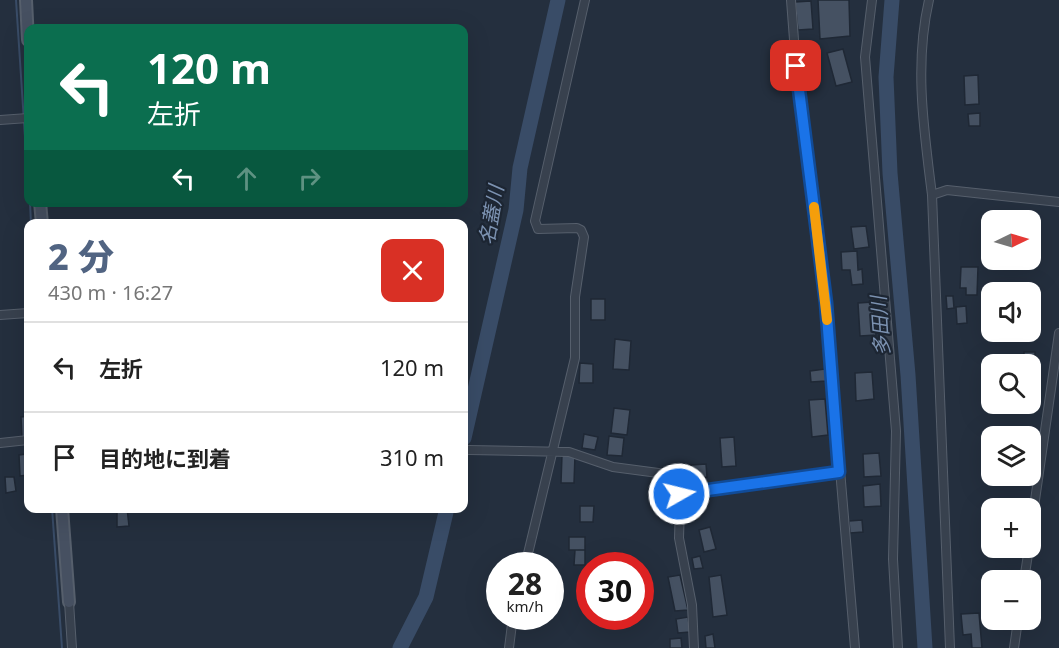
<!DOCTYPE html>
<html lang="ja">
<head>
<meta charset="utf-8">
<style>
	:root { --surface:#fff; --page:#f2f2f2; --text:#222; --muted:#767676; --line:#e0e0e0; --accent:#516482 }
	body { margin:0; font-family:"Noto Sans","Noto Sans JP",sans-serif; background:var(--page); color:var(--text); height:100vh; display:flex; flex-direction:column; font-size:22px; white-space:nowrap }
	* { box-sizing:border-box; margin:0 }
	p { font-size:20px; color:var(--muted) }
	.icon { flex:none; width:33px; height:33px; fill:none; stroke:currentColor; stroke-width:2; stroke-linecap:round; stroke-linejoin:round }
	.map { position:relative; flex:1; overflow:hidden }
	.drawer { position:absolute; left:24px; top:219px; width:444px; height:294px; display:flex; flex-direction:column; background:var(--surface); border-radius:12px; box-shadow:0 6px 24px #0002 }
	.drawer>* { flex:none }
	.top-card { position:absolute; left:24px; top:24px; width:444px; height:183px; border-radius:12px; box-shadow:0 6px 24px #0002; background:#0b6e4f; color:#fff; overflow:hidden }
	.needle { width:39px; rotate:85deg }
	.tools { position:absolute; left:981px; top:210px; display:grid; gap:12px }
	.tools a { display:grid; place-items:center; width:60px; height:60px; border-radius:12px; background:var(--surface); box-shadow:0 6px 24px #0002; font-size:30px }
	.speed { position:absolute; left:486px; top:552px; display:flex; gap:12px; font-size:30px; font-weight:700; text-align:center }
	.speed>* { display:grid; place-content:center; width:78px; height:78px; border-radius:50%; background:var(--surface); box-shadow:0 6px 24px #0002; line-height:1 }
	.speed small { font-size:15px; font-weight:400 }
	.speed .limit { border:9px solid #d22; background:#fff; color:#111 }
	.pin { position:absolute; display:grid; place-items:center; width:51px; height:51px; color:#fff; margin:-26px; border-radius:12px; box-shadow:0 3px 9px #0006 }
	.me { position:absolute; width:66px; margin:-33px; rotate:82deg; stroke-linejoin:round; filter:drop-shadow(0 0 4px #0008) }
	.turn { display:flex; align-items:center; gap:21px; height:126px; padding:0 24px; font-size:27px }
	.turn .icon { width:78px; height:78px; stroke-width:2.5 }
	.turn b { display:block; font-size:42px; line-height:51px }
	.lanes { display:flex; align-items:center; height:57px; padding:0 24px; background:#0003; justify-content:center; gap:30px; direction:ltr }
	.lanes .off { opacity:.35 }
	.round { display:grid; place-items:center; flex:none; width:63px; height:63px; border-radius:12px; background:var(--page) }
	.overview { display:flex; align-items:center; justify-content:space-between; height:102px; padding:0 24px }
	h1 { font-size:36px; font-weight:800; line-height:45px; color:var(--accent) }
	ul { padding:0; list-style:none }
	li { display:flex; align-items:center; gap:18px; height:90px; padding:0 24px; border-top:2px solid var(--line) }
	li div { flex:1 }
	li b { display:block; font-size:22px }
	li em { font-style:normal }
	.map>svg:first-child { display:block }
	.lines { fill:none; stroke-linecap:round; stroke-linejoin:round }
	.stream { stroke:#394c67; stroke-width:2 }
	.river { stroke:#394c67; stroke-width:15 }
	.building { fill:#455162; stroke:#1f2835; stroke-width:1.5 }
	.street-casing { stroke:#565f6c; stroke-width:10 }
	.secondary-casing { stroke:#565f6c; stroke-width:14 }
	.street { stroke:#38414e; stroke-width:8 }
	.secondary { stroke:#465061; stroke-width:10 }
	.route-casing { stroke:#114b97; stroke-width:15 }
	.route { stroke:#1a73e8; stroke-width:10 }
	.slow { stroke:#f59e0b; stroke-width:10 }
	.labels { text-anchor:middle; dominant-baseline:central; stroke-width:4.5; stroke-linejoin:round; paint-order:stroke }
	.water-label { font-size:20px; font-style:italic; fill:#7c92b1; stroke:#1d2633 }
</style>
</head>
<body>
<div class="map">
<svg width="1059" height="648" viewBox="0 0 1059 648">
	<rect width="100%" height="100%" fill="#242f3e"/>
	<g class="lines">
		<path class="stream" d="M 16,0 L 28,183
			M 30,202 L 31,224
			M 52,508 L 62,648"/>
		<path class="river" d="M 892,0 L 886,77 L 890,173 L 908,375 L 925,648
			M 464,438 L 516,210 L 520,168 L 558,0
			M 400,648 L 426,597 L 447,508"/>
	</g>
	<path class="building" d="M 818,0 L 849,0 L 850,36 L 820,39 Z
		M 811,1 L 813,29 L 798,30 L 795,2 Z
		M 843,49 L 852,82 L 836,86 L 827,53 Z
		M 809,54 L 810,66 L 801,67 L 801,55 Z
		M 978,75 L 979,104 L 965,105 L 964,76 Z
		M 980,113 L 980,126 L 969,126 L 968,114 Z
		M 866,226 L 869,247 L 854,249 L 851,227 Z
		M 857,251 L 858,270 L 862,269 L 863,284 L 852,285 L 850,270 L 842,270 L 841,252 Z
		M 961,267 L 978,267 L 977,295 L 966,295 L 966,288 L 960,288 Z
		M 946,296 L 953,296 L 954,308 L 947,309 Z
		M 591,299 L 605,299 L 605,320 L 591,320 Z
		M 873,302 L 876,335 L 860,336 L 858,303 Z
		M 966,306 L 967,323 L 957,324 L 956,307 Z
		M 615,339 L 631,341 L 629,370 L 613,369 Z
		M 1024,352 L 1035,352 L 1035,361 L 1024,361 Z
		M 580,363 L 593,364 L 593,383 L 579,383 Z
		M 825,369 L 826,381 L 811,382 L 810,371 Z
		M 872,372 L 874,399 L 856,401 L 855,373 Z
		M 825,399 L 828,435 L 812,437 L 809,400 Z
		M 614,408 L 630,410 L 627,435 L 611,433 Z
		M 28,416 L 28,437 L 22,438 L 21,417 Z
		M 584,434 L 598,437 L 595,450 L 582,448 Z
		M 609,436 L 624,438 L 622,456 L 607,455 Z
		M 734,437 L 736,466 L 722,467 L 720,438 Z
		M 26,449 L 28,449 L 28,475 L 20,476 L 19,455 L 26,454 Z
		M 879,453 L 881,476 L 864,477 L 863,454 Z
		M 562,455 L 575,455 L 574,483 L 561,483 Z
		M 706,464 L 707,477 L 693,478 L 691,465 Z
		M 5,477 L 14,477 L 16,491 L 6,493 Z
		M 880,484 L 881,506 L 864,507 L 863,486 Z
		M 580,506 L 594,506 L 593,522 L 580,522 Z
		M 117,508 L 127,508 L 129,526 L 117,527 Z
		M 862,520 L 863,532 L 850,533 L 849,521 Z
		M 710,527 L 716,549 L 704,552 L 699,530 Z
		M 569,537 L 585,537 L 585,550 L 569,550 Z
		M 575,550 L 585,550 L 585,565 L 574,565 Z
		M 700,556 L 703,568 L 694,569 L 692,558 Z
		M 680,575 L 688,610 L 675,611 L 668,577 Z
		M 721,575 L 727,615 L 713,617 L 709,577 Z
		M 979,613 L 982,648 L 972,648 L 971,634 L 963,635 L 961,614 Z
		M 688,617 L 690,632 L 678,633 L 676,619 Z
		M 713,634 L 715,648 L 706,648 L 705,636 Z
		M 681,638 L 682,648 L 670,648 L 670,639 Z"/>
	<g class="lines">
		<defs>
			<path id="street" d="M 791,0 L 796,66 L 826,303 L 855,648
				M 872,0 L 865,57 L 896,431 L 893,559 L 898,648
				M 929,0 C 914,65 924,130 932,195 L 950,648
				M 0,120 L 28,118
				M 932,195 L 947,190 L 1059,202
				M 0,315 L 28,313
				M 0,443 L 28,440
				M 469,450 L 569,452 L 613,467 L 681,476 L 679,538 L 692,605 L 694,648
				M 679,494 L 839,472
				M 1030,535 L 1059,333
				M 525,566 L 575,358 L 575,297 L 584,237 L 581,230 L 577,228 L 538,229 L 535,221 L 585,0
				M 1024,580 L 1029,548
				M 69,602 L 72,648
				M 509,648 L 513,616
				M 1014,648 L 1018,620"/>
			<path id="secondary" d="M 26,0 L 28,40
				M 40,202 L 42,224
				M 62,508 L 69,602"/>
		</defs>
		<use href="#street" class="street-casing"/>
		<use href="#secondary" class="secondary-casing"/>
		<use href="#street" class="street"/>
		<use href="#secondary" class="secondary"/>
	</g>
	<g class="lines">
		<defs>
			<path id="route" d="M 679,494 L 839,472 L 826,303 L 796,66"/>
		</defs>
		<use href="#route" class="route-casing"/>
		<use href="#route" class="route"/>
		<path class="slow" d="M 814,207 L 827,320"/>
	</g>
	<g class="labels">
		<g class="water-label">
			<text transform="translate(491 215) rotate(-80)">名蓋川</text>
			<text transform="translate(880 326) rotate(-94)">多田川</text>
		</g>
	</g>
</svg>
<div class="tools">
<a><svg class="needle" viewBox="-14 -14 28 28"><path d="M0-13l5 13h-10z" fill="#e53935"/><path d="M0 13l5-13h-10z" fill="#767676"/></svg></a>
<a><svg class="icon" aria-label="sound" viewBox="0 0 24 24"><path d="M4 9h4l5-4v14l-5-4H4zM17 9q2 3 0 6"/></svg></a>
<a><svg class="icon" aria-label="search" viewBox="0 0 24 24"><circle cx="10" cy="10" r="6"/><path d="M15 15l6 6"/></svg></a>
<a><svg class="icon" aria-label="layers" viewBox="0 0 24 24"><path d="M12 4l9 5-9 5-9-5zM3 14l9 5 9-5"/></svg></a>
<a>+</a>
<a>−</a>
</div>
<div class="speed"><div>28<small>km/h</small></div><div class="limit">30</div></div>
<div class="pin" style="left:796px;top:66px;background:#d93025"><svg class="icon" aria-label="arrive" viewBox="0 0 24 24"><path d="M6 21V4h12l-3 4 3 4H6"/></svg></div>
<svg class="me" style="left:679px;top:494px" viewBox="-20 -20 40 40"><circle r="17" fill="#1a73e8" stroke="#fff" stroke-width="3"/><path d="M0-11L8 9 0 5-8 9z" fill="#fff"/></svg>
<div class="top-card">
<div class="turn"><svg class="icon" aria-label="left" viewBox="0 0 24 24"><path d="M17 20v-9H6M10 6l-5 5 5 5"/></svg><div><b>120 m</b>左折</div></div>
<div class="lanes"><svg class="icon" aria-label="left" viewBox="0 0 24 24"><path d="M17 20v-9H6M10 6l-5 5 5 5"/></svg><svg class="icon off" aria-label="ahead" viewBox="0 0 24 24"><path d="M12 20V5M6 11l6-6 6 6"/></svg><svg class="icon off" aria-label="right" viewBox="0 0 24 24"><path d="M7 20v-9h11M14 6l5 5-5 5"/></svg></div>
</div>
<section class="drawer">
<div class="overview"><div><h1>2 分</h1><p>430 m · 16:27</p></div><a class="round" style="background:#d93025;color:#fff"><svg class="icon" aria-label="close" viewBox="0 0 24 24"><path d="M6 6l12 12M18 6L6 18"/></svg></a></div>
<ul>
<li><svg class="icon" aria-label="left" viewBox="0 0 24 24"><path d="M17 20v-9H6M10 6l-5 5 5 5"/></svg><div><b>左折</b></div><em>120 m</em></li>
<li><svg class="icon" aria-label="arrive" viewBox="0 0 24 24"><path d="M6 21V4h12l-3 4 3 4H6"/></svg><div><b>目的地に到着</b></div><em>310 m</em></li>
</ul>
</section>
</div>
</body>
</html>
